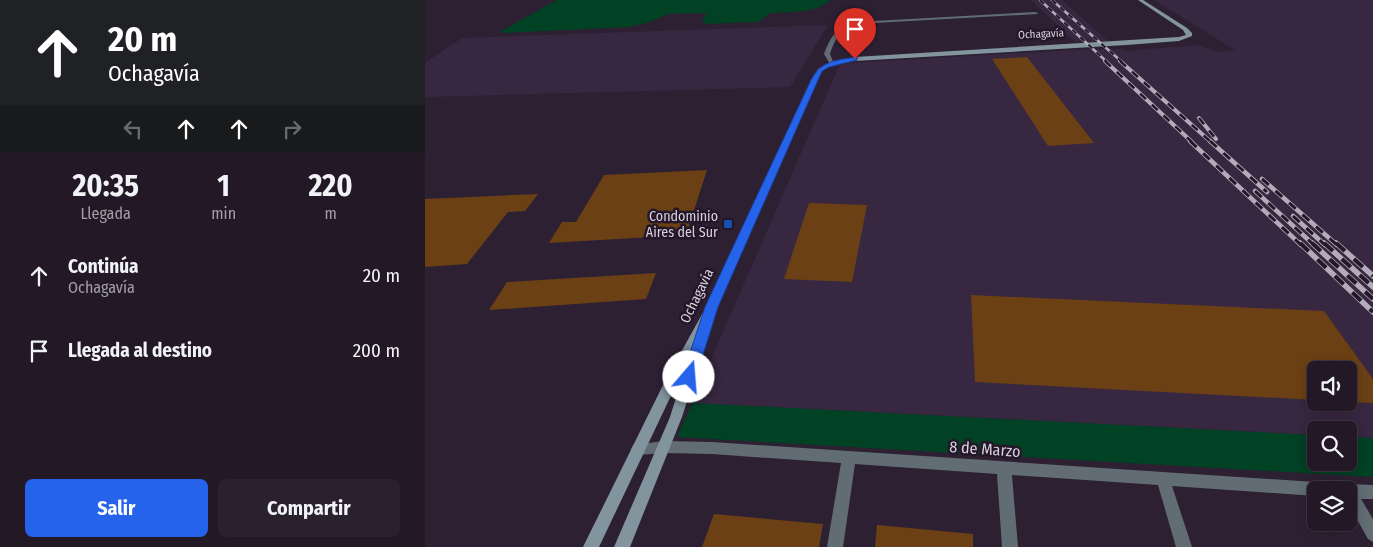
<!DOCTYPE html>
<html lang="es">
<head>
<meta charset="utf-8">
<style>
	:root { --surface:#221826; --page:#2a212e; --text:#f1f3f6; --muted:#a2a0a7; --line:#3f3743; --accent:#2563eb }
	body { margin:0; font-family:"Fira Sans Condensed",sans-serif; background:var(--page); color:var(--text); height:100vh; display:flex; flex-direction:column; font-size:19px; white-space:nowrap }
	* { box-sizing:border-box; margin:0 }
	p { font-size:16px; color:var(--muted) }
	.icon { flex:none; width:28px; height:28px; fill:none; stroke:currentColor; stroke-width:2; stroke-linecap:round; stroke-linejoin:round }
	.map { position:relative; flex:1; overflow:hidden }
	.details { display:flex; flex-direction:column; background:var(--surface); width:425px }
	.details>* { flex:none }
	.banner { background:#202124; color:#fff; overflow:hidden }
	.controls { position:absolute; left:882px; top:361px; display:grid; gap:10px }
	.controls a { display:grid; place-items:center; width:50px; height:50px; border-radius:8px; background:var(--surface); box-shadow:0 2px 12px #0003,0 0 0 1px var(--line); font-size:25px }
	.pin { position:absolute; display:grid; place-items:center; width:42px; height:42px; color:#fff; margin:-51px -21px; border-radius:50% 50% 50% 0; rotate:-45deg; box-shadow:0 0 5px #0007 }
	.pin .icon { rotate:45deg }
	.me { position:absolute; width:55px; margin:-28px; rotate:18deg; stroke-linejoin:round; filter:drop-shadow(0 0 4px #0008) }
	.turn { display:flex; align-items:center; gap:18px; height:105px; padding:0 25px; font-size:22px }
	.turn .icon { width:65px; height:65px; stroke-width:2.5 }
	.turn b { display:block; font-size:35px; line-height:42px }
	.lanes { display:flex; align-items:center; height:48px; padding:0 25px; background:#0003; justify-content:center; gap:25px; direction:ltr }
	.lanes .off { opacity:.35 }
	.eta { display:flex; justify-content:space-evenly; align-items:center; height:85px; text-align:center }
	.eta b { font-size:30px; font-weight:700; line-height:35px }
	.cta { display:flex; gap:10px; margin-top:auto; padding:10px 25px }
	.cta a { flex:1; height:58px; border-radius:8px; background:var(--accent); color:#fff; font-size:20px; font-weight:700; line-height:58px; text-align:center }
	.cta a+a { background:var(--page); color:var(--text) }
	ul { padding:0; list-style:none }
	li { display:flex; align-items:center; gap:15px; height:75px; padding:0 25px }
	li div { flex:1 }
	li b { display:block; font-size:19px }
	li em { font-style:normal }
	main { display:flex; flex:1; min-height:0 }
	.map>svg:first-child { display:block }
	.built { fill:#372740; fill-rule:evenodd }
	.green { fill:#014124 }
	.building { fill:#6b4014 }
	.lines { fill:none; stroke-linecap:round; stroke-linejoin:round }
	.street { fill:#616d73; fill-rule:evenodd }
	.secondary { fill:#82959f; fill-rule:evenodd }
	.rail-far3-casing { stroke:#b4abb9; stroke-width:2.5 }
	.rail-far2-casing { stroke:#b4abb9; stroke-width:4 }
	.rail-far1-casing { stroke:#b4abb9; stroke-width:4.5 }
	.rail-casing { stroke:#b4abb9; stroke-width:5.5 }
	.rail-far3 { stroke:#231729; stroke-width:2; stroke-dasharray:5.5; stroke-linecap:butt }
	.rail-far2 { stroke:#231729; stroke-width:2.5; stroke-dasharray:8; stroke-linecap:butt }
	.rail-far1 { stroke:#231729; stroke-width:3; stroke-dasharray:9; stroke-linecap:butt }
	.rail { stroke:#231729; stroke-width:4; stroke-dasharray:12; stroke-linecap:butt }
	.route { fill:#2563eb; stroke:#184099 }
	.transit-dot { fill:#1a4fb4; stroke:#231729; stroke-width:2 }
	.labels { text-anchor:middle; dominant-baseline:central; stroke-width:5; stroke-linejoin:round; paint-order:stroke }
	.far-street-label { font-size:11px; fill:#d9d1dd; stroke:#231729 }
	.poi-label { font-size:14px; fill:#d9d1dd; stroke:#231729; text-anchor:end }
	.street-label { font-size:14px; fill:#d9d1dd; stroke:#231729 }
	.near-street-label { font-size:16px; fill:#d9d1dd; stroke:#231729 }
</style>
</head>
<body>
<main>
<section class="details">
<div class="banner">
<div class="turn"><svg class="icon" aria-label="ahead" viewBox="0 0 24 24"><path d="M12 20V5M6 11l6-6 6 6"/></svg><div><b>20 m</b>Ochagavía</div></div>
<div class="lanes"><svg class="icon off" aria-label="left" viewBox="0 0 24 24"><path d="M17 20v-9H6M10 6l-5 5 5 5"/></svg><svg class="icon" aria-label="ahead" viewBox="0 0 24 24"><path d="M12 20V5M6 11l6-6 6 6"/></svg><svg class="icon" aria-label="ahead" viewBox="0 0 24 24"><path d="M12 20V5M6 11l6-6 6 6"/></svg><svg class="icon off" aria-label="right" viewBox="0 0 24 24"><path d="M7 20v-9h11M14 6l5 5-5 5"/></svg></div>
</div>
<div class="eta">
<div><b>20:35</b><p>Llegada</p></div>
<div><b>1</b><p>min</p></div>
<div><b>220</b><p>m</p></div>
</div>
<ul>
<li><svg class="icon" aria-label="ahead" viewBox="0 0 24 24"><path d="M12 20V5M6 11l6-6 6 6"/></svg><div><b>Continúa</b><p>Ochagavía</p></div><em>20 m</em></li>
<li><svg class="icon" aria-label="arrive" viewBox="0 0 24 24"><path d="M6 21V4h12l-3 4 3 4H6"/></svg><div><b>Llegada al destino</b></div><em>200 m</em></li>
</ul>
<div class="cta"><a>Salir</a><a>Compartir</a></div>
</section>
<div class="map">
<svg width="948" height="547" viewBox="0 0 948 547">
	<rect width="100%" height="100%" fill="#2d2033"/>
	<path class="built" d="M 606,0 L 637,0 L 683,41 L 650,42 Z
		M 729,0 L 948,0 L 948,438 L 924,437 L 924,430 L 891,430 L 891,435 L 267,403 L 414,66 L 424,63 L 650,50 L 697,49 L 699,51 L 772,45 L 792,52 L 810,50 ZM 891,370 L 924,370 L 924,402 L 891,402 Z
		M 403,25 L 365,87 L 0,97 L 0,63 L 37,38 Z"/>
	<path class="green" d="M 132,0 L 406,0 C 389,15 364,10 343,14 L 336,21 L 331,22 L 281,24 L 277,21 L 281,15 L 280,13 L 243,14 L 225,22 L 204,27 L 80,33 L 74,32 Z
		M 267,403 L 891,435 L 891,462 L 924,462 L 924,437 L 948,438 L 948,477 L 252,437 Z"/>
	<path class="building" d="M 602,57 L 669,143 L 623,146 L 567,59 Z
		M 282,170 L 261,235 L 124,243 L 137,222 L 151,222 L 179,175 Z
		M 113,194 L 100,211 L 83,212 L 42,264 L 0,267 L 0,199 Z
		M 384,203 L 442,205 L 427,282 L 359,279 Z
		M 231,273 L 221,299 L 64,310 L 82,282 Z
		M 546,295 L 899,311 L 948,379 L 948,403 L 924,402 L 924,370 L 891,370 L 891,400 L 550,382 Z
		M 289,514 L 398,524 L 394,547 L 277,547 Z
		M 452,525 L 548,534 L 548,547 L 450,547 Z"/>
	<g class="lines">
		<path class="street" d="M 611,12 L 613,14 L 431,24 C 415,29 410,39 405,54 L 409,64 L 405,64 L 399,54 C 406,36 412,26 431,22 Z
			M 239,441 L 287,442 L 905,483 L 910,485 L 912,490 L 891,490 L 891,496 L 747,486 L 767,547 L 751,547 L 733,485 L 587,475 L 593,547 L 577,547 L 572,474 L 430,464 L 418,547 L 402,547 L 416,463 L 287,454 L 239,453 L 213,455 L 208,453 L 206,449 L 208,445 Z
			M 924,484 L 948,485 L 948,499 L 936,499 L 948,519 L 948,542 L 943,539 L 924,505 L 924,490 L 917,490 L 919,486 Z"/>
		<path class="secondary" d="M 713,0 L 718,0 L 762,28 L 767,33 L 767,36 L 754,41 L 701,45 L 430,61 L 409,64 L 397,71 L 291,307 L 280,329 L 284,333 L 257,417 L 205,547 L 189,547 L 245,417 L 263,360 L 174,547 L 158,547 L 239,383 L 281,307 L 393,69 L 405,62 L 430,57 L 754,37 L 761,35 L 758,30 Z"/>
		<defs>
			<path id="rail-far3" d="M 615,0 L 682,62
				M 627,0 L 697,62"/>
			<path id="rail-far2" d="M 680,61 L 767,142
				M 695,61 L 786,142
				M 774,118 L 791,139"/>
			<path id="rail-far1" d="M 765,141 L 876,245
				M 785,141 L 842,192
				M 837,179 L 912,245
				M 830,191 L 889,245
				M 868,216 L 900,245"/>
			<path id="rail" d="M 875,243 L 948,312
				M 887,243 L 948,299
				M 899,243 L 948,287
				M 911,243 L 948,276"/>
		</defs>
		<use href="#rail-far3" class="rail-far3-casing"/>
		<use href="#rail-far2" class="rail-far2-casing"/>
		<use href="#rail-far1" class="rail-far1-casing"/>
		<use href="#rail" class="rail-casing"/>
		<use href="#rail-far3" class="rail-far3"/>
		<use href="#rail-far2" class="rail-far2"/>
		<use href="#rail-far1" class="rail-far1"/>
		<use href="#rail" class="rail"/>
	</g>
	<path class="route" d="M 430,57 L 432,57 L 432,60 L 404,67 L 397,71 L 293,307 L 271,377 L 269,381 L 264,382 L 259,381 L 257,377 L 280,307 L 386,80 C 397,60 410,61 430,57 Z"/>
	<rect class="transit-dot" x="298" y="219" width="10" height="10" rx="2.5"/>
	<g class="labels">
		<g class="far-street-label">
			<text transform="translate(616 34) rotate(-3)">Ochagavía</text>
		</g>
		<g class="poi-label">
			<text x="293" y="216">Condominio<tspan x="293" dy="16">Aires del Sur</tspan></text>
		</g>
		<g class="street-label">
			<text transform="translate(272 296) rotate(-64)">Ochagavía</text>
		</g>
		<g class="near-street-label">
			<text transform="translate(560 449) rotate(4)">8 de Marzo</text>
		</g>
	</g>
</svg>
<div class="controls">
<a><svg class="icon" aria-label="sound" viewBox="0 0 24 24"><path d="M4 9h4l5-4v14l-5-4H4zM17 9q2 3 0 6"/></svg></a>
<a><svg class="icon" aria-label="search" viewBox="0 0 24 24"><circle cx="10" cy="10" r="6"/><path d="M15 15l6 6"/></svg></a>
<a><svg class="icon" aria-label="layers" viewBox="0 0 24 24"><path d="M12 4l9 5-9 5-9-5zM3 14l9 5 9-5"/></svg></a>
</div>
<div class="pin" style="left:430px;top:59px;background:#d93025"><svg class="icon" aria-label="arrive" viewBox="0 0 24 24"><path d="M6 21V4h12l-3 4 3 4H6"/></svg></div>
<svg class="me" style="left:264px;top:377px" viewBox="-20 -20 40 40"><circle r="19" fill="#fff"/><path d="M0-13L10 11 0 6-10 11z" fill="#2563eb"/></svg>
</div>
</main>
</body>
</html>
